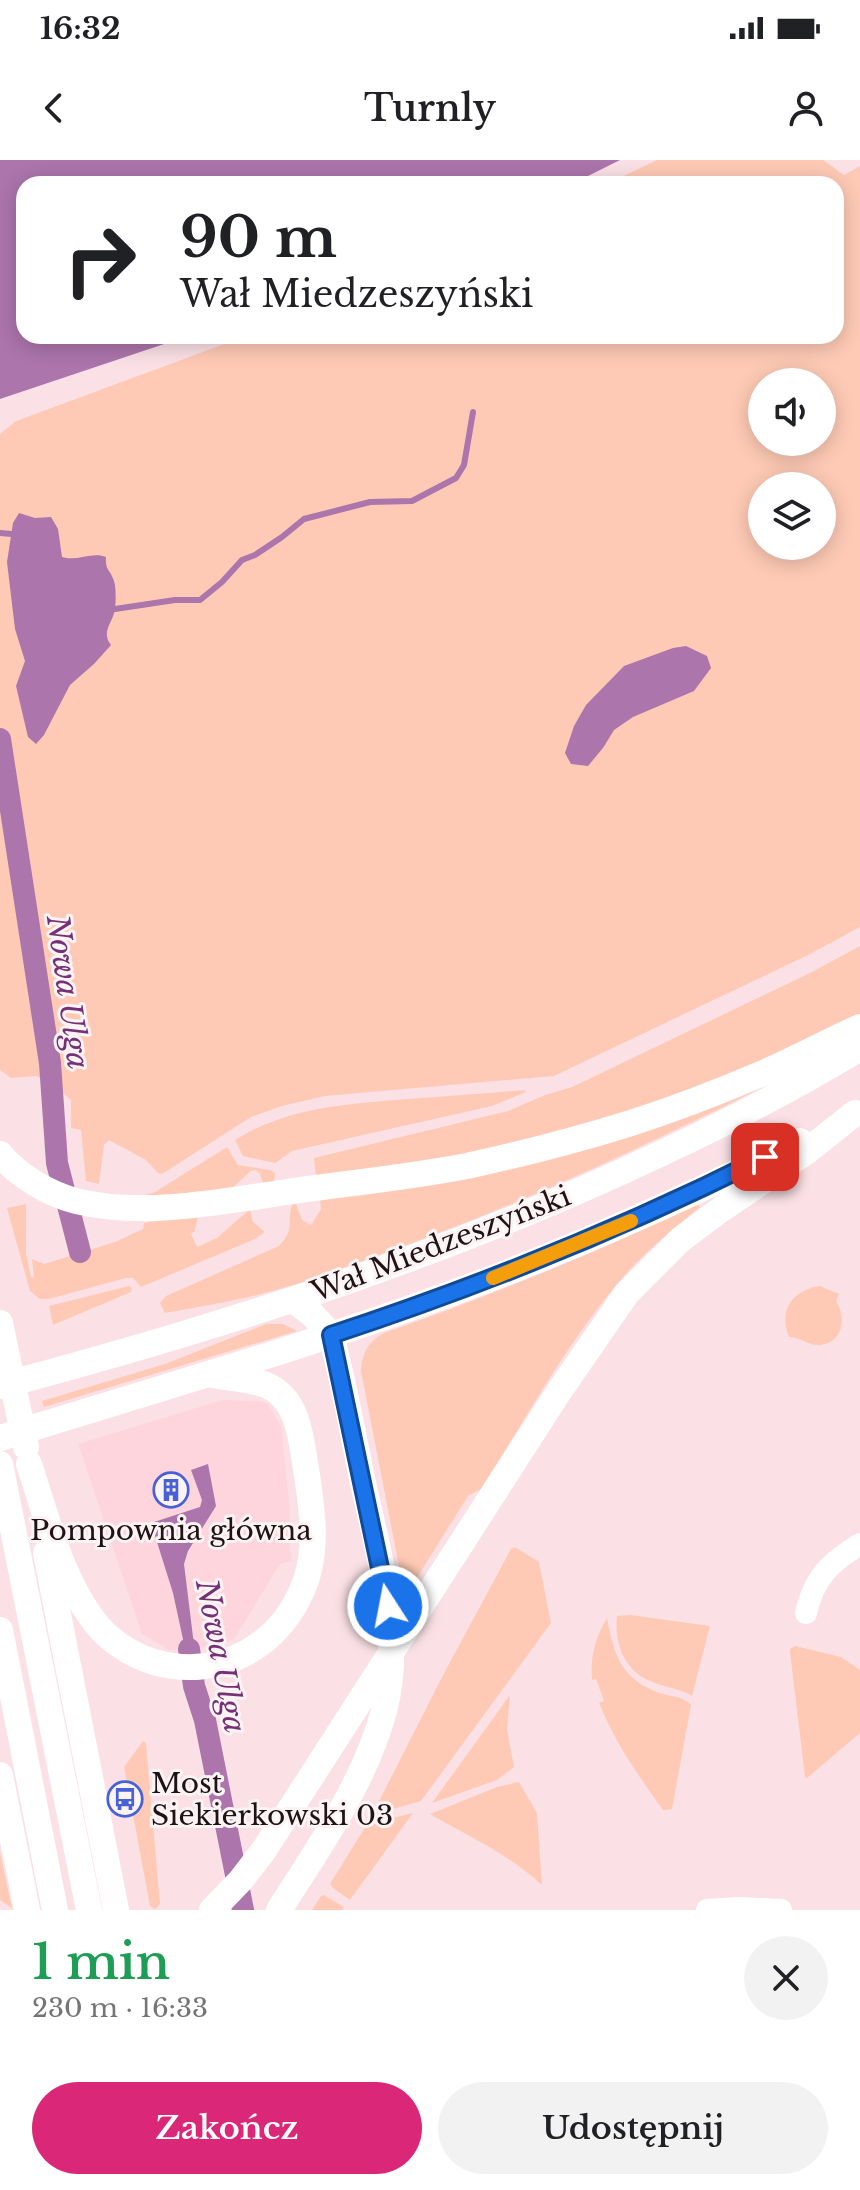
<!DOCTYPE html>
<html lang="pl">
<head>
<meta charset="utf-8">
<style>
	:root { --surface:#fff; --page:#f2f2f2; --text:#202124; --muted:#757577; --accent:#db2777 }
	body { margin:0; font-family:"Libre Baskerville",serif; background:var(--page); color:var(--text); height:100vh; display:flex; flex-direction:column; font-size:30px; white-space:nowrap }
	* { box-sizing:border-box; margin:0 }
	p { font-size:26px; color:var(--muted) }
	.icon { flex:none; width:44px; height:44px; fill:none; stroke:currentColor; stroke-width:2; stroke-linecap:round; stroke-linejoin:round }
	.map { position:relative; height:1750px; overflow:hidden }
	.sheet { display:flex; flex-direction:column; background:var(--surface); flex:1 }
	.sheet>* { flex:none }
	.banner { position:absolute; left:16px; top:16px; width:828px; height:168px; border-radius:24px; box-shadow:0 4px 20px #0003; background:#fff; color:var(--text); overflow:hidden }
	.tools { position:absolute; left:748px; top:208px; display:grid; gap:16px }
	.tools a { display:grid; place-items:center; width:88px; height:88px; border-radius:50%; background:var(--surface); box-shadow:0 4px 20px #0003; font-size:40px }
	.pin { position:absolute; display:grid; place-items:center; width:68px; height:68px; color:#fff; margin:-34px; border-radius:16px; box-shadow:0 4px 12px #0006 }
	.me { position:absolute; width:88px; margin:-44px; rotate:349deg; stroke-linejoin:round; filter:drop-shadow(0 0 6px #0008) }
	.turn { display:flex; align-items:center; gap:28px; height:168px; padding:0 32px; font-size:36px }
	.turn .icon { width:104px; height:104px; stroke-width:2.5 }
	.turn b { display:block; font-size:56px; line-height:68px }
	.round { display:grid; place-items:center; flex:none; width:84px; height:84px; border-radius:42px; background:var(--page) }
	.head { display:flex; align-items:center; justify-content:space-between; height:136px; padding:0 32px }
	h1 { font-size:48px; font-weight:600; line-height:60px; color:#1e9e55 }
	.cta { display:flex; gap:16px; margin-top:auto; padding:16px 32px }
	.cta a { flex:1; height:92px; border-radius:48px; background:var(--accent); color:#fff; font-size:32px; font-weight:600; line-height:92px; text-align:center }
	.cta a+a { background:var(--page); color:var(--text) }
	.status { display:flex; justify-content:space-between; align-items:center; height:56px; padding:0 40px; background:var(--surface); direction:ltr }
	.status svg { height:22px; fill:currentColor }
	header { display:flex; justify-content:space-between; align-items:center; height:104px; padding:0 32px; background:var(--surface); font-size:36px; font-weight:600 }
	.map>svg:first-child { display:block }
	.built { fill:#fed5dd }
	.green { fill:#fecab5; fill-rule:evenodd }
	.water { fill:#ac75ac }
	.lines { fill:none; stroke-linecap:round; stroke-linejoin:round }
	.stream { stroke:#ac75ac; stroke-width:6 }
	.canal { stroke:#ac75ac; stroke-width:22 }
	.minor { stroke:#fff; stroke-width:22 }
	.major { stroke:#fff; stroke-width:26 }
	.route-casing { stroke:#114b97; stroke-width:20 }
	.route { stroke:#1a73e8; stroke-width:14 }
	.slow { stroke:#f59e0b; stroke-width:14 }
	.labels { text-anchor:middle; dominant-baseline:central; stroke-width:6; stroke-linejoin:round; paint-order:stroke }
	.street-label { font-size:28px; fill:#201215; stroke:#fcf3f5 }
	.poi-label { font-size:28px; fill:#201215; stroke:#fcf3f5 }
	.water-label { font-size:30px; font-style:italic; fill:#753176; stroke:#fcf3f5 }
</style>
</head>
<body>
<div class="status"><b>16:32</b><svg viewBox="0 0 49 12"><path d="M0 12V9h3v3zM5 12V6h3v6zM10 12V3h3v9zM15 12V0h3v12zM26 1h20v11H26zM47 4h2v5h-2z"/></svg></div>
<header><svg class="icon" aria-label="back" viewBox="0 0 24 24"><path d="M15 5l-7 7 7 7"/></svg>Turnly<svg class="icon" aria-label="person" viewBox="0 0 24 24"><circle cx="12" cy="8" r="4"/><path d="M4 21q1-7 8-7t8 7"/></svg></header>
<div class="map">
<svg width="860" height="1750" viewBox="0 0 860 1750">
	<rect width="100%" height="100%" fill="#fbe1e6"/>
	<path class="built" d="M 222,1240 L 260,1241 L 268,1244 L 281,1266 L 290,1349 L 289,1381 L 292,1401 L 280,1404 L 234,1479 L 216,1487 L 169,1490 L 142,1474 L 78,1284 Z"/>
	<path class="green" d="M 657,0 L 823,0 L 844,15 L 860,6 L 860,767 L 810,794 L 554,916 L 325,936 L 282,946 L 251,957 L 162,1014 L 158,1013 L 146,1000 L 109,980 L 104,985 L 99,1024 L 86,1021 L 81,970 L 71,968 L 71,940 L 58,929 L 36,916 L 11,918 L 0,910 L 0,274 L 16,261 L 246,176 L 836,176 L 836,24 L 607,24 ZM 762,222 L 822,222 L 822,282 L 762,282 ZM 762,326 L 822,326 L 822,386 L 762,386 ZM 15,469 L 94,504 L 69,525 L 44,575 L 21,544 L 16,526 L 26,502 Z
		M 860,786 L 860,855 L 837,867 C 755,903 673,941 587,966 C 498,991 407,1005 316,1017 L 314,998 L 508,951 L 545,935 L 572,927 L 812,812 Z
		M 763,927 C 633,992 502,1053 365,1100 C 337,1110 308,1122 279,1129 C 242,1140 203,1146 165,1153 L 160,1143 L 166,1136 L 279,1086 C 296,1068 286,1063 292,1045 L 296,1044 L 302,1060 L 311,1065 L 321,1049 L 320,1039 Z
		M 525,930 L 526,932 L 492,946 L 292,991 L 275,1003 L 243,996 L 235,980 C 287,947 348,944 408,939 C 447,936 486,933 525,930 Z
		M 227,987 L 238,1005 L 270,1010 L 275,1013 L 274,1021 L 263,1023 L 260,1014 L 256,1010 L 251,1011 L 230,1030 L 134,1039 L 155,1032 Z
		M 26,1044 L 26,1094 L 31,1117 L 34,1118 L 32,1099 L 44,1104 L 115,1082 L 143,1069 L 144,1063 L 198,1055 L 195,1071 L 191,1074 L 197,1087 L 217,1078 L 250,1049 L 253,1062 L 265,1072 L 255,1079 L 141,1127 L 133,1118 L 126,1118 L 49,1139 L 40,1139 L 30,1131 L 7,1048 Z
		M 697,1045 L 700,1047 C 671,1071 642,1094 618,1123 C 565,1186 525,1260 481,1329 L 468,1336 L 405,1437 L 361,1211 C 362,1194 368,1181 384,1173 C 491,1136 594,1093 697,1045 Z
		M 129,1126 L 132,1128 L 131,1132 L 53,1165 L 49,1146 Z
		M 820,1126 L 839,1134 L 836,1141 C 847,1157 843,1183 820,1185 C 808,1186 800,1177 789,1177 C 778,1151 792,1130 820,1126 Z
		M 266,1164 L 283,1164 L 297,1171 L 44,1247 L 42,1241 L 165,1204 Z
		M 515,1387 L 539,1402 L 551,1463 L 421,1641 L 372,1655 L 441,1519 L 511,1389 Z
		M 631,1455 L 710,1466 L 692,1536 C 677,1527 665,1528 650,1521 C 624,1510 614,1483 617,1456 Z
		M 607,1458 C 614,1496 622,1521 663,1534 C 673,1537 683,1536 691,1545 L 672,1649 L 663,1650 C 637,1614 616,1584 599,1543 L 604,1541 L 596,1519 L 592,1520 C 590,1497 595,1478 607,1458 Z
		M 795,1486 L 841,1497 L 860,1510 L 860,1573 L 807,1618 L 805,1617 L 790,1492 L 790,1489 Z
		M 510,1535 L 507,1569 L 514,1607 L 497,1620 L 432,1643 Z
		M 143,1581 L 146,1583 L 160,1744 L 155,1749 L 150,1746 L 124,1607 Z
		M 519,1622 L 537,1653 L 542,1725 C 510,1695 468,1676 430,1654 L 497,1627 Z
		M 413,1653 L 350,1740 L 333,1728 L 330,1724 L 367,1664 Z
		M 0,1692 L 12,1748 L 0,1740 Z
		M 324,1735 L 344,1747 L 342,1750 L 312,1750 L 321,1736 Z"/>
	<path class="water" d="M 0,0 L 620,0 L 572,24 L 24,24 L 24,176 L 188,176 L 0,239 Z
		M 19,353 L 35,358 L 51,357 L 58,369 L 62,397 C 77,402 92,391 106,397 C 105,411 110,409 114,421 C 116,427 116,442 115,448 C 114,462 100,471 111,485 L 94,504 L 70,525 L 44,575 L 36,584 L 28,577 L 16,526 L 25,501 L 15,469 L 7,402 L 13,363 Z
		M 686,486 L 707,496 L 711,508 L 694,531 L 633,557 L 614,570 L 603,588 L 588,606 L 571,604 L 565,593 L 574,566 L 586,545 L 624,506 L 673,488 Z
		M 208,1304 L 216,1346 L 188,1391 L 184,1404 L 195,1493 L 186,1493 L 173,1433 L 151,1363 L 200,1347 L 202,1340 L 191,1310 Z"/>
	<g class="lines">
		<path class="stream" d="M 0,373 L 12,374
			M 115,449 L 175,440 L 200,440 L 222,422 L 242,400 L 255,395 L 282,377 L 304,359 L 370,342 L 412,341 L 456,318 L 464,305 L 473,252"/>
		<path class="canal" d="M 0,579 L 50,903 L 57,1003 L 80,1092
			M 189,1489 L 194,1526 L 205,1560 L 243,1750"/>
		<path class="minor" d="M 806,1453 C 814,1417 830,1403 860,1384
			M 707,1750 L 739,1748 L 781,1750"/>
		<path class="major" d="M 0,994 C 18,1016 49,1034 76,1041 C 144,1058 225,1041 293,1031 C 351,1023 410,1017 467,1006 C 522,994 577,980 631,963 C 675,949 719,932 761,914 C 795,899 827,882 860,867
			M 0,1163 L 26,1287
			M 0,1226 C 226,1166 450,1094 662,993 C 730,961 796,927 860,888
			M 0,1278 C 148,1232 298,1189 444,1136 C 566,1092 684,1039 800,981
			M 0,1304 L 89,1750
			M 29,1304 C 47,1358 60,1416 94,1461 C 108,1480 131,1495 154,1502 C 221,1521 285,1485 307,1417 C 317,1384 312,1349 307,1315 C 301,1283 301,1240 266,1225 C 250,1219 230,1218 212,1215
			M 46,1393 L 116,1750
			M 0,1470 L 55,1750
			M 0,1615 L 27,1750
			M 212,1750 L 241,1720 L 264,1690 L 560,1230 L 627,1133 L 680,1080 L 716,1053 L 806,992 L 855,953
			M 279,1750 C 319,1687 364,1624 384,1551 C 404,1476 379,1397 363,1323 C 353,1274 344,1224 331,1175 L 312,1154 L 293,1140"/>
	</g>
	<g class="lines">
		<defs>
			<path id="route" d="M 388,1446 L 331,1175 C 480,1126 624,1068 765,997"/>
		</defs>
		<use href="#route" class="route-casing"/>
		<use href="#route" class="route"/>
		<path class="slow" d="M 493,1118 L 631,1061"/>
	</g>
	<defs>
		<symbol id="building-ring" viewBox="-11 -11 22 22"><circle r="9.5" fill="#fcf3f5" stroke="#4862d6" stroke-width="1.5"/><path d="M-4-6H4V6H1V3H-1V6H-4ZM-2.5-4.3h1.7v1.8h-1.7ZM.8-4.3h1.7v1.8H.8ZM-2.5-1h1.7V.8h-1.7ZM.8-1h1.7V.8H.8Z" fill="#4862d6"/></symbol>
		<symbol id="bus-ring" viewBox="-11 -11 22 22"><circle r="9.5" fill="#fcf3f5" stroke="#4862d6" stroke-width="1.5"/><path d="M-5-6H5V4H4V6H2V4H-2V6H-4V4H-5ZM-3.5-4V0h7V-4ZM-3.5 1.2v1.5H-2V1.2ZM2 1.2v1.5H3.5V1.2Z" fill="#4862d6"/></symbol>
	</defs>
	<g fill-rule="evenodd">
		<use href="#building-ring" x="151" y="1310" width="40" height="40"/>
		<use href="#bus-ring" x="105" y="1619" width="40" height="40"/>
	</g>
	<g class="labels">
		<g class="street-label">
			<text transform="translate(441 1084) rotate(-21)">Wał Miedzeszyński</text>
		</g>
		<g class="poi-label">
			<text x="171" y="1370">Pompownia główna</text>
			<text x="151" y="1623" text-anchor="start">Most<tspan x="151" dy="32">Siekierkowski 03</tspan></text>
		</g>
		<g class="water-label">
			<text transform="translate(68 832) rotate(82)">Nowa Ulga</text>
			<text transform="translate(221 1496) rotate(79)">Nowa Ulga</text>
		</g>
	</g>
</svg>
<div class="tools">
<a><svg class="icon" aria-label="sound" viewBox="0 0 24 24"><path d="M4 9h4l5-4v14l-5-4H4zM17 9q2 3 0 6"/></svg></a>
<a><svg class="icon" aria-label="layers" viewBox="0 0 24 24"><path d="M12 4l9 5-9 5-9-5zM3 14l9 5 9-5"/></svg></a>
</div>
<div class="pin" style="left:765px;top:997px;background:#d93025"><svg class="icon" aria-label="arrive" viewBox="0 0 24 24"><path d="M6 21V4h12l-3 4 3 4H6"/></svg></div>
<svg class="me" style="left:388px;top:1446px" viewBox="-20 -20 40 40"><circle r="17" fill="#1a73e8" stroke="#fff" stroke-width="3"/><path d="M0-11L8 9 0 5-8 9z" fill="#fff"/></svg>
<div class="banner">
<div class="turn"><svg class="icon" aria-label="right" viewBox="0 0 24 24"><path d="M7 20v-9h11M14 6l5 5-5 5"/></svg><div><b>90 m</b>Wał Miedzeszyński</div></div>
</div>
</div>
<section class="sheet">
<div class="head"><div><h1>1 min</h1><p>230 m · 16:33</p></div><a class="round"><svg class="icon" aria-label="close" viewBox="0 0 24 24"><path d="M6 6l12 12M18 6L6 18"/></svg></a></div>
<div class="cta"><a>Zakończ</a><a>Udostępnij</a></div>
</section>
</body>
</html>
